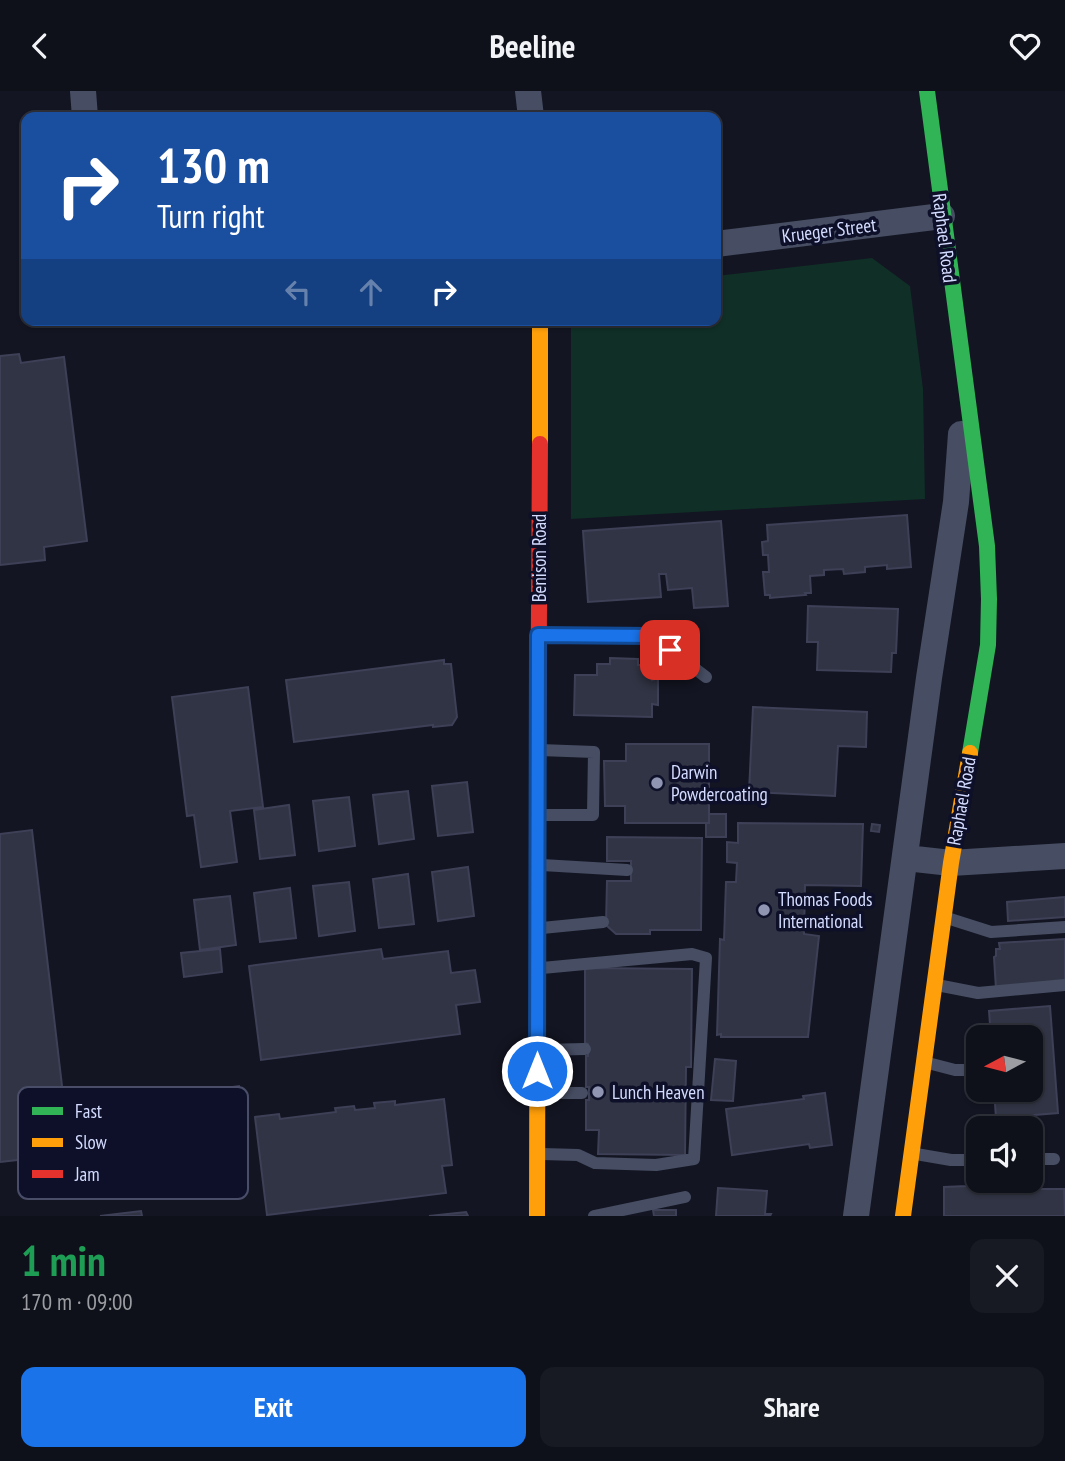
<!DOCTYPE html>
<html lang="en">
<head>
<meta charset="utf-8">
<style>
	:root { --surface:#0e101a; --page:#171923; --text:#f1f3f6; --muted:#9b9da2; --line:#2e3039; --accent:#1a73e8 }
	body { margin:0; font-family:"PT Sans Narrow",sans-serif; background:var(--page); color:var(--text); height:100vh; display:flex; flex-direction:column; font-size:26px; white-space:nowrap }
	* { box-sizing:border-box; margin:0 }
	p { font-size:23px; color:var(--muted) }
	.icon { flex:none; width:38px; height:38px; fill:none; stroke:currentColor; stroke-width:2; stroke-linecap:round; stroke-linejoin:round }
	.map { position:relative; height:1125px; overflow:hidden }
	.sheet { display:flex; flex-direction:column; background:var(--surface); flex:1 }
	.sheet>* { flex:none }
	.hud { position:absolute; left:21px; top:21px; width:700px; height:214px; border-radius:14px; box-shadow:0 2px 5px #0004,0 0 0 2px var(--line); background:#1a4fa0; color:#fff; overflow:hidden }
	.needle { width:46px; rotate:263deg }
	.buttons { position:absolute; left:966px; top:934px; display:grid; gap:14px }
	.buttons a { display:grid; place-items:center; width:77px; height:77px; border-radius:14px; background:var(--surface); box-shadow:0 2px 5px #0004,0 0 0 2px var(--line); font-size:35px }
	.pin { position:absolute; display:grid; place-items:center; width:60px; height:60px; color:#fff; margin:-30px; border-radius:14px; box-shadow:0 4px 10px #0006 }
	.me { position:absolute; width:77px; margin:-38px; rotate:0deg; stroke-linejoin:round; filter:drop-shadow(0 0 5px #0008) }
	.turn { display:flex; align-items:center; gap:24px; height:147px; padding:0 21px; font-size:32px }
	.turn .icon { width:91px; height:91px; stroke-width:2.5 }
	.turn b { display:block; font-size:49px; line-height:60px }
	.lanes { display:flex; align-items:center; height:66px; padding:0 21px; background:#0003; justify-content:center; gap:35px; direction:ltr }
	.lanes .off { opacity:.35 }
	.round { display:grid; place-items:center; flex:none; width:74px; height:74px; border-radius:14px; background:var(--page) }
	.summary { display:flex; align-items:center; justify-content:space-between; height:119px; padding:0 21px }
	h1 { font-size:42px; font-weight:800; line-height:52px; color:#1e9e55 }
	.primary-button { display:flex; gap:14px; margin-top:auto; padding:14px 21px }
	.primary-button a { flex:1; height:80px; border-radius:14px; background:var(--accent); color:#fff; font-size:28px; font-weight:800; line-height:80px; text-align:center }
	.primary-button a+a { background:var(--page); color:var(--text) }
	header { display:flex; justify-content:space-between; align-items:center; height:91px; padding:0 21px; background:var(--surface); font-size:32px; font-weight:800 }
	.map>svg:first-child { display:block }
	.green { fill:#102f26 }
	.building { fill:#313444; stroke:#3e4057; stroke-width:2 }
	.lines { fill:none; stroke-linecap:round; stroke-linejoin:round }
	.lane { stroke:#474e63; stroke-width:12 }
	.street { stroke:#474e63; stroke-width:26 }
	.fast { stroke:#30b455; stroke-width:16 }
	.slow { stroke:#ff9f0a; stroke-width:16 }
	.jam { stroke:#e5322d; stroke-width:16 }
	.route-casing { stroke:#114b97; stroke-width:18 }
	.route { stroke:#1a73e8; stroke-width:12 }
	.poi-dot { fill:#9096b2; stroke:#0d1028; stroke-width:2.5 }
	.labels { text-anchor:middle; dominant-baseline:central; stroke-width:7; stroke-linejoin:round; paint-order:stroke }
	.street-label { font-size:19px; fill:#d4dcff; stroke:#0d1028 }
	.poi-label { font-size:19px; fill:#d4dcff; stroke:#0d1028; text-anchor:start }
	.key { fill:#0d1028; stroke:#494d68; stroke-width:2 }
	.key-label { font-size:19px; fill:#d4dcff }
</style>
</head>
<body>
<header><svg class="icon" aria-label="back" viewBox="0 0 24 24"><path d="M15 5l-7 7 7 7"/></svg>Beeline<svg class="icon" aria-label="heart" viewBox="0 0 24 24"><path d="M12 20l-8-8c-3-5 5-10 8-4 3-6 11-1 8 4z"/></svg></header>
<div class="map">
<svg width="1065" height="1125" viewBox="0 0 1065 1125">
	<rect width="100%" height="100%" fill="#131522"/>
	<path class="green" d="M 872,167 L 910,195 L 923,298 L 925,408 L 571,428 L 571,229 L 716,229 L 716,185 Z"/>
	<path class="building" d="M 19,263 L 21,272 L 64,266 L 87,450 L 44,456 L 45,469 L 0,474 L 0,265 Z
		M 907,424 L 911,476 L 887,478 L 887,474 L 865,476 L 865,481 L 844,483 L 843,478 L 824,479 L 824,484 L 810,485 L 811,502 L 805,502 L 806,504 L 770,507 L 770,504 L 765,504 L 763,481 L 769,481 L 768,464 L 763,464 L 762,451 L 768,450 L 767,434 Z
		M 721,430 L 728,515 L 694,517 L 692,497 L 668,499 L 666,483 L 659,483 L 661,506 L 588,511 L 583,440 Z
		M 808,515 L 898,518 L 896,562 L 892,562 L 891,581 L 817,579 L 818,551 L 807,551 Z
		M 610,567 L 638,568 L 638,574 L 652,574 L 652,589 L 658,587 L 658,614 L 652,613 L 652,626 L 574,624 L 575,584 L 597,584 L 597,573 L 610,573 Z
		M 444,569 L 444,573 L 451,573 L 457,626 L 452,634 L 433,636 L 433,634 L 294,651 L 286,589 Z
		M 248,596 L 263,716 L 230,720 L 237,771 L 201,776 L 194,724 L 187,725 L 172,606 Z
		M 753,616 L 867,621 L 866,656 L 838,655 L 835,705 L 749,701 Z
		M 626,653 L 709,653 L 709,732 L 625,732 L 625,715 L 605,715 L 604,670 L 626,670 Z
		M 467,691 L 473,741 L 438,745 L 432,695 Z
		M 408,700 L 414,748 L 379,753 L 373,704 Z
		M 349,706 L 355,755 L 319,760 L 313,710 Z
		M 289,714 L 295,764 L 260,768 L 254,719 Z
		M 709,723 L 726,723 L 726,746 L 706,746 L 706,732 L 709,732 Z
		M 738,732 L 863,733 L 861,795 L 805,794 L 804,843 L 819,845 L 808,946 L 721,946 L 721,943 L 717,944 L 720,848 L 724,849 L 726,791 L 736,791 L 737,772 L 727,771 L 727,751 L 738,752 Z
		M 872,733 L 880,734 L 879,741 L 871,740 Z
		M 32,739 L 70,1063 L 0,1071 L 0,743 Z
		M 607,746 L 702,747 L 701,839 L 650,839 L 650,843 L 616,843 L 606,834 L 607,790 L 631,790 L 631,770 L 607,770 Z
		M 468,776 L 474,825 L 438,830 L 432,781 Z
		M 408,783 L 414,833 L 379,837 L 373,788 Z
		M 349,791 L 355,840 L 319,845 L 313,795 Z
		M 290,797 L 296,847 L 260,851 L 254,802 Z
		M 230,805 L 236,854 L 200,859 L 194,809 Z
		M 1065,806 L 1065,826 L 1008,830 L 1007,811 Z
		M 1065,848 L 1065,893 L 996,898 L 994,866 L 996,865 L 996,858 L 1000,858 L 999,852 Z
		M 220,858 L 222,881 L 184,886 L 181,862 Z
		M 381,858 L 383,868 L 448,860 L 451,882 L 475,879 L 480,911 L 456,914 L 460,943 L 261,969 L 249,875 Z
		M 585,877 L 692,878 L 691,976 L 686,976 L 685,1064 L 598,1063 L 599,1039 L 586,1039 L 586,1009 L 589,1009 L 589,996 L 586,996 L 586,965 L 588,965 L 588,953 L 585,952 Z
		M 1050,915 L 1058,1022 L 996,1027 L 994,999 L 1031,999 L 1031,947 L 991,947 L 989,920 Z
		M 715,968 L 736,970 L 733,1010 L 711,1009 Z
		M 239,995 L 241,1014 L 234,1015 L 242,1084 L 210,1088 L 200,1000 Z
		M 825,1002 L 832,1054 L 810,1057 L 809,1053 L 732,1064 L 726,1018 L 804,1008 L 803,1005 Z
		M 444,1008 L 452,1074 L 442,1075 L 446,1102 L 267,1124 L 255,1026 L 279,1023 L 280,1028 L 336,1021 L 335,1017 L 354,1015 L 355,1019 L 375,1017 L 374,1012 L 395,1010 L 395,1014 Z
		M 1031,1077 L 1040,1077 L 1041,1098 L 1064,1098 L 1065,1125 L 944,1125 L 944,1096 L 967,1095 L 967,1079 L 978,1079 L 978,1090 L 1031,1090 Z
		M 718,1097 L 767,1100 L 765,1123 L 771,1123 L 770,1125 L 716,1125 Z
		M 653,1119 L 676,1119 L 676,1125 L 654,1125 Z
		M 141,1120 L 142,1125 L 100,1125 Z
		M 466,1121 L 468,1125 L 429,1125 Z"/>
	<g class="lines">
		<path class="lane" d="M 542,544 L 652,545 L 706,586
			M 540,659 L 594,661 L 593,724 L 542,724
			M 542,774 L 627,779
			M 947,827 L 991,841 L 1065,836
			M 542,837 L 603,831
			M 542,877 L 692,863 L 706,867 L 694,1068 L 656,1074 L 595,1072 L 578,1064 L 542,1063
			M 937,894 L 978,902 L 1065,894
			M 541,959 L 585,958
			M 928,972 L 955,979 L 978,979
			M 541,1002 L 582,1002
			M 916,1063 L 951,1069 L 978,1069
			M 1031,1068 L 1054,1068
			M 594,1125 L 685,1106"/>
		<path class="street" d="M 83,0 L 85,26
			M 528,0 L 531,26
			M 716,153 L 942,125
			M 906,767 L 951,772 L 1065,765
			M 856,1125 L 929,587 L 956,411 L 961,343"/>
		<path class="fast" d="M 927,0 L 987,455 L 989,508 L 988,554 L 970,662"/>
		<path class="slow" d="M 540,353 L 540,229
			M 537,1125 L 538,678
			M 903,1125 L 951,772 L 970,662"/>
		<path class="jam" d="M 538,678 L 540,353"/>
	</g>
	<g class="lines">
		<defs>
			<path id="route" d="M 537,980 L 538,544 L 652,545 L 670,559"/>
		</defs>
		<use href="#route" class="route-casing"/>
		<use href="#route" class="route"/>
	</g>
	<g class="poi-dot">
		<circle cx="657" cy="692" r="7"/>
		<circle cx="764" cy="819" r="7"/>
		<circle cx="598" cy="1001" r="7"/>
	</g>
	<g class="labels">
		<g class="street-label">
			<text transform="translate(829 139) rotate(-7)">Krueger Street</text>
			<text transform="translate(945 147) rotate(83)">Raphael Road</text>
			<text transform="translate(539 467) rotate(-90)">Benison Road</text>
			<text transform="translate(961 710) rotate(-80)">Raphael Road</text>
		</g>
		<g class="poi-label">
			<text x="671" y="681">Darwin<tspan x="671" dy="22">Powdercoating</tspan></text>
			<text x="778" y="808">Thomas Foods<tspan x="778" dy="22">International</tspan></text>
			<text x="612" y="1001">Lunch Heaven</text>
		</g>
	</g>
	<rect x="18" y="996" width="230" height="112" rx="10" class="key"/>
	<rect x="32" y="1016" width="31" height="8" fill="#30b455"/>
	<rect x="32" y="1047" width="31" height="9" fill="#ff9f0a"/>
	<rect x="32" y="1079" width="31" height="8" fill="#e5322d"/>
	<g class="key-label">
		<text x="75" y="1027">Fast</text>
		<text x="75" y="1058">Slow</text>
		<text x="75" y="1090">Jam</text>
	</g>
</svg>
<div class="buttons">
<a><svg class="needle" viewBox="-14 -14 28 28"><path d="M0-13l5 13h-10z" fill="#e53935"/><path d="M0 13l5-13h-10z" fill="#9b9da2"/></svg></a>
<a><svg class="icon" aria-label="sound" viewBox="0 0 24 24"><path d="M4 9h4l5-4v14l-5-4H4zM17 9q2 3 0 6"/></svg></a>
</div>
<div class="pin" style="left:670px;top:559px;background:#d93025"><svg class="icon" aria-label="arrive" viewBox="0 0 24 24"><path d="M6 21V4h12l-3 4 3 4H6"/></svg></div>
<svg class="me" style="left:537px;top:980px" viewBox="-20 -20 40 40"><circle r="17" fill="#1a73e8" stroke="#fff" stroke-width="3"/><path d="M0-11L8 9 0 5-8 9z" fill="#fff"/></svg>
<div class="hud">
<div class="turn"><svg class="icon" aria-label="right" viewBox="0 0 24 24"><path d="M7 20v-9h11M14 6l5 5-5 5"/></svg><div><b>130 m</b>Turn right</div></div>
<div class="lanes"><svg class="icon off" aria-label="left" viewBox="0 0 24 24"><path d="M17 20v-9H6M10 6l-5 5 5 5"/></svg><svg class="icon off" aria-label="ahead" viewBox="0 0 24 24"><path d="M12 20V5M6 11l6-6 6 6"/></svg><svg class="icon" aria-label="right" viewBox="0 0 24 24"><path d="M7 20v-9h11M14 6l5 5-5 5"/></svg></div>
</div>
</div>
<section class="sheet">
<div class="summary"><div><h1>1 min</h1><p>170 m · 09:00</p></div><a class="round"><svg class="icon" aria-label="close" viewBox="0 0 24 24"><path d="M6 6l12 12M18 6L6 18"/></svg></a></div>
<div class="primary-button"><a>Exit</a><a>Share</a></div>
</section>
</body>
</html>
